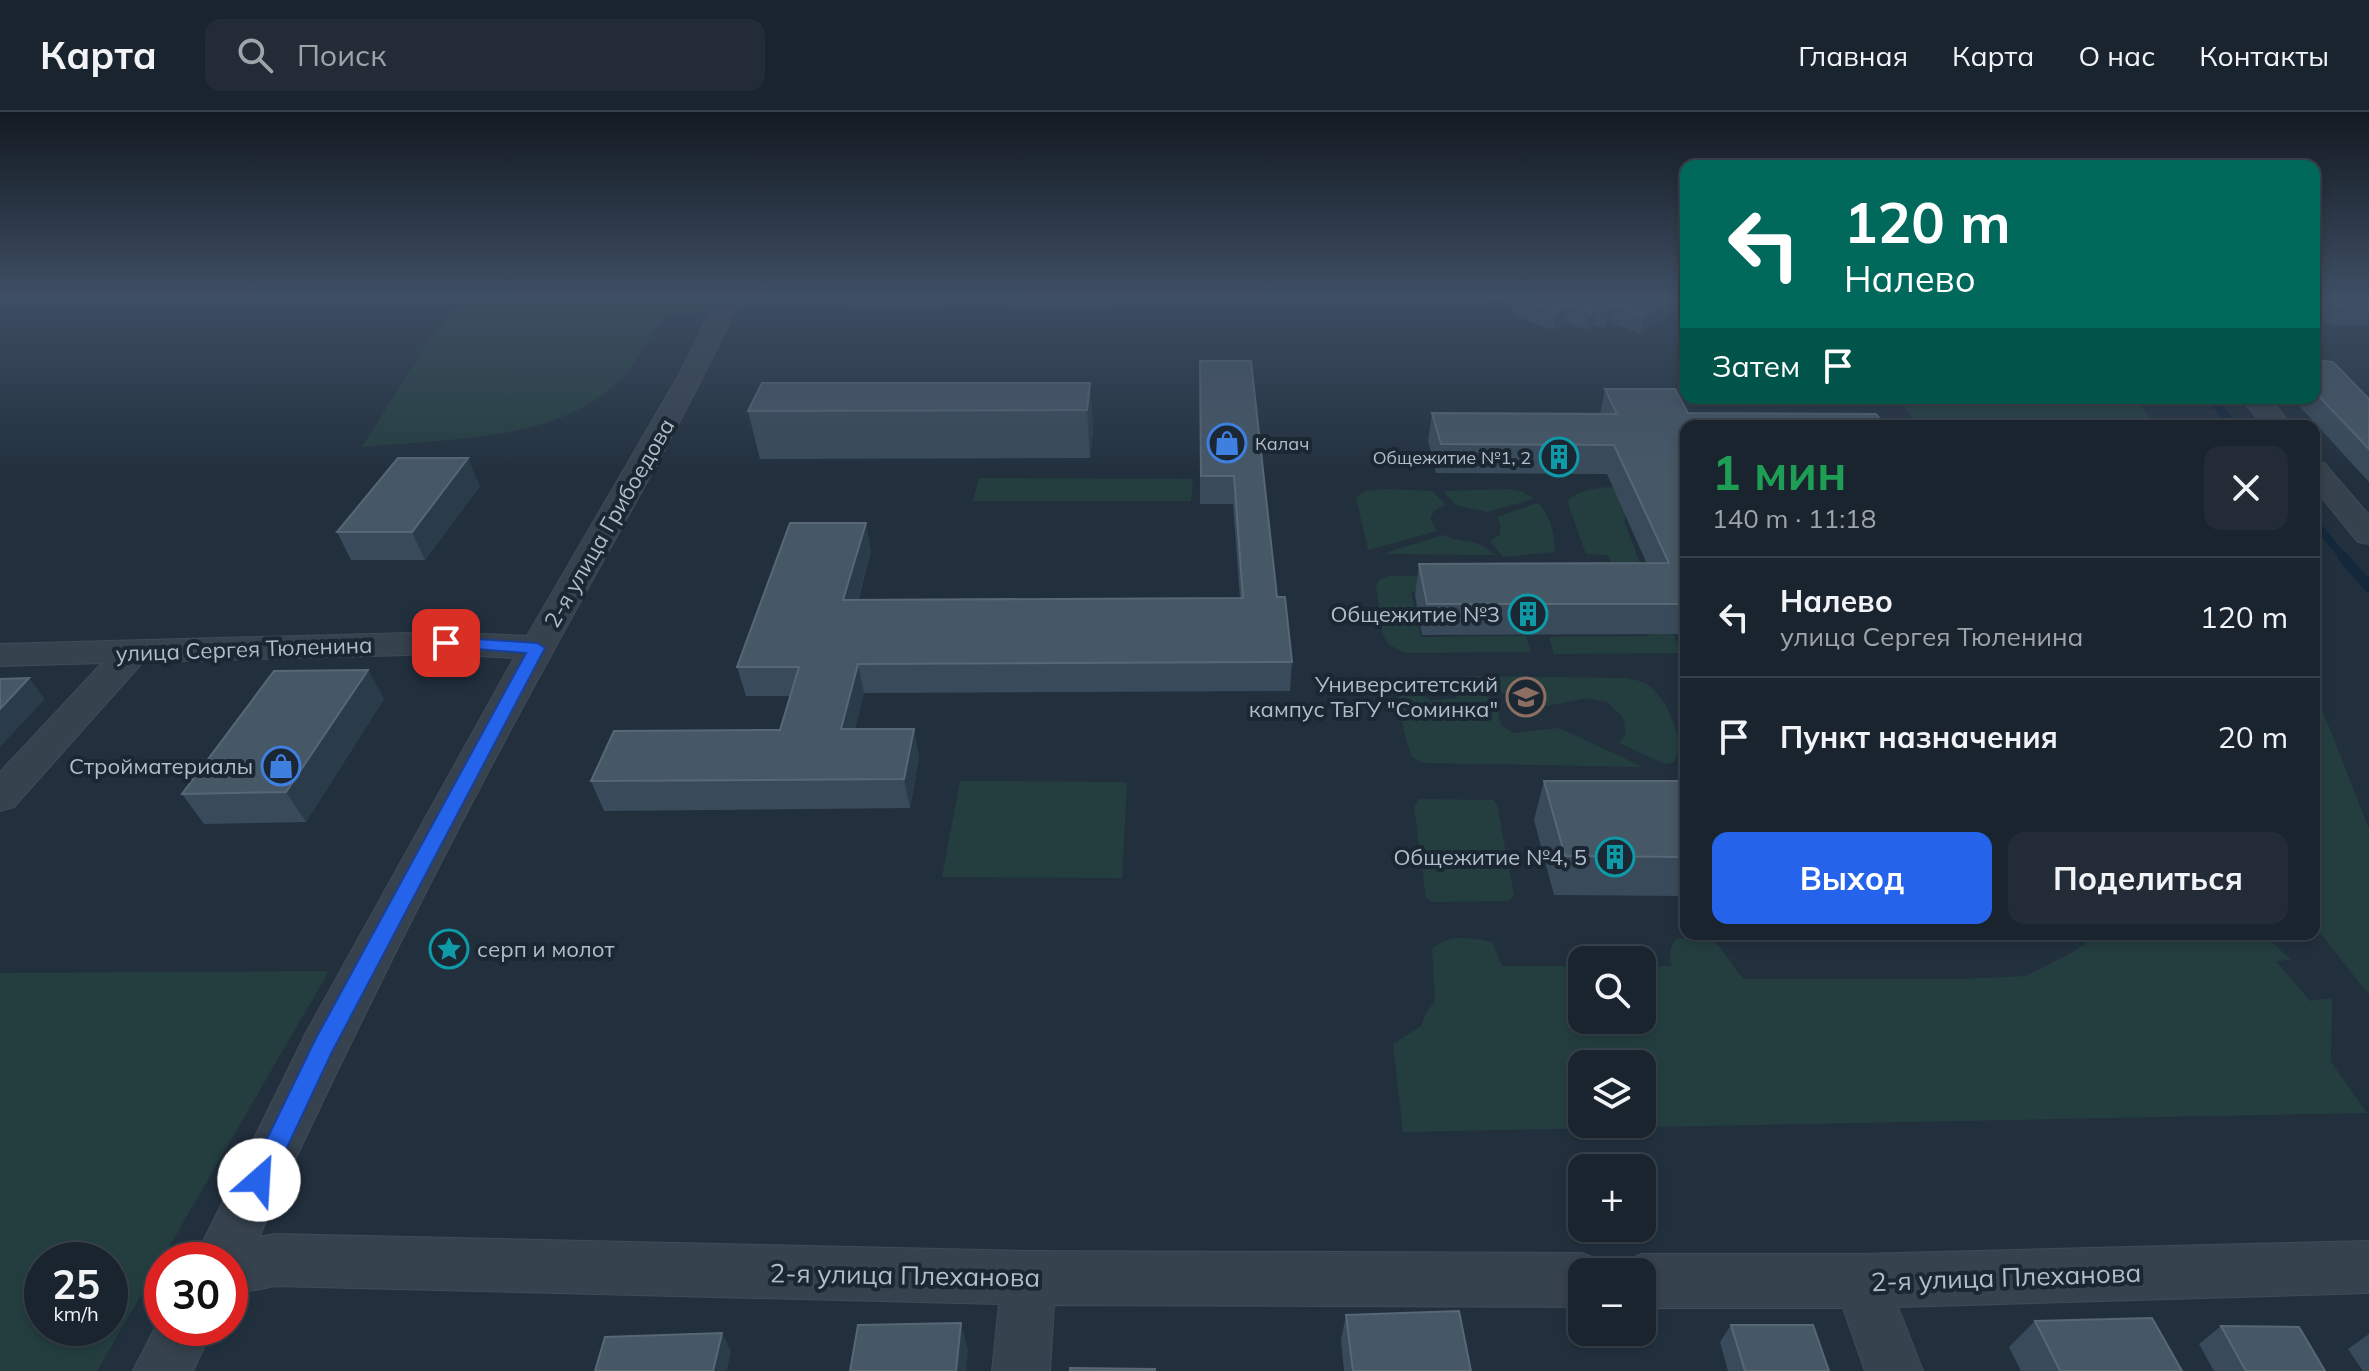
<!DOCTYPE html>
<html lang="ru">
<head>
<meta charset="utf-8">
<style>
	:root { --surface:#1a242e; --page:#232c36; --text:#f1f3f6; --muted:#9fa4aa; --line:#38414a; --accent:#2563eb }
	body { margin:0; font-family:Mulish,sans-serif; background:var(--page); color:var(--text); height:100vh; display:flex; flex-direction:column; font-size:30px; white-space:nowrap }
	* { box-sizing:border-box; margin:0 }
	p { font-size:26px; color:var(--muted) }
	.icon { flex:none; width:44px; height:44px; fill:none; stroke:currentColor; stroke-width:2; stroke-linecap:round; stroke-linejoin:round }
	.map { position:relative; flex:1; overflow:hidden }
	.details { position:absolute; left:1680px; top:308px; width:640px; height:520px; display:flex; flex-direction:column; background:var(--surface); border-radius:16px; box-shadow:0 4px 12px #0003,0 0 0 2px var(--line) }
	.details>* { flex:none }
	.banner { position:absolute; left:1680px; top:48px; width:640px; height:244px; border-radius:16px; box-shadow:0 4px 12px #0003,0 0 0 2px var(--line); background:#00695c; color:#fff; overflow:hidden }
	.fabs { position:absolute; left:1568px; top:834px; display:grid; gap:16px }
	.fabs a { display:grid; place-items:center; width:88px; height:88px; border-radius:16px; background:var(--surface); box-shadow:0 4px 12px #0003,0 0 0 2px var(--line); font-size:40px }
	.speed { position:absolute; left:24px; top:1130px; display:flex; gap:16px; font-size:40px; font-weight:700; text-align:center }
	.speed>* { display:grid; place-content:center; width:104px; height:104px; border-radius:50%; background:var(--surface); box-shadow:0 4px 12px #0003,0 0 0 2px var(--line); line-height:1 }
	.speed small { font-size:20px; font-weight:400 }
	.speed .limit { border:12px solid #d22; background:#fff; color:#111 }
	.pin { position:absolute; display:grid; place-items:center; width:68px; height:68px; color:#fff; margin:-34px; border-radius:16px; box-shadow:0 4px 12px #0006 }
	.me { position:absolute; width:88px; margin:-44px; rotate:26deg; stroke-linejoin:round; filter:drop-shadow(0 0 6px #0008) }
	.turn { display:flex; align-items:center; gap:28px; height:168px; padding:0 32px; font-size:36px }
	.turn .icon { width:104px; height:104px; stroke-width:2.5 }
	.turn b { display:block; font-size:56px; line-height:68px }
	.then { display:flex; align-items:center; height:76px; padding:0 32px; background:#0003; gap:16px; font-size:30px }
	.round { display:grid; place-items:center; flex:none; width:84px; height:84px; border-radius:16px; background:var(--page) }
	.overview { display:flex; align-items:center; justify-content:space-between; height:136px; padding:0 32px }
	h1 { font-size:48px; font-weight:700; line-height:60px; color:#1e9e55 }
	.action { display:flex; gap:16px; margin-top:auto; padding:16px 32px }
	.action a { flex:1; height:92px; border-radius:16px; background:var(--accent); color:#fff; font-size:32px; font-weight:700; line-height:92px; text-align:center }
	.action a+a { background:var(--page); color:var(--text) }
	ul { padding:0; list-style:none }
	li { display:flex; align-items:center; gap:24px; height:120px; padding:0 32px; border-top:2px solid var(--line) }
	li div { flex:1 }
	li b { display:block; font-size:30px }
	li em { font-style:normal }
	header { display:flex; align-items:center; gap:48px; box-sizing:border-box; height:112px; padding:0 40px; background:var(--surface); border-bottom:2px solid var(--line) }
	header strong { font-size:38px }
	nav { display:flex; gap:44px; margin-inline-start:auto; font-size:28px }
	.search { width:560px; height:72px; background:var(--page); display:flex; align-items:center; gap:20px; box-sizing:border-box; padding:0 28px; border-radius:16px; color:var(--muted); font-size:30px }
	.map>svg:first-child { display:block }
	.green { fill:#243e3f; fill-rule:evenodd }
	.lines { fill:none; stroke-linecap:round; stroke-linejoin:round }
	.stream-far1 { stroke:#14283c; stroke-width:8 }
	.stream { stroke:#14283c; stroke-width:11 }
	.minor-casing { stroke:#3f4b57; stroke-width:2 }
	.minor { fill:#36424e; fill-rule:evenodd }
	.wall { fill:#394b5a }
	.shaded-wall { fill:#2a3b4a }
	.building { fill:#465766; stroke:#576776; stroke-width:2 }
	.route { fill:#2563eb; stroke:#184099; stroke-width:2 }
	.labels { text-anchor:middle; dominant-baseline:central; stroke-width:8; stroke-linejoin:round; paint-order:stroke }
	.far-poi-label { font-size:18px; fill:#b1bdc9; stroke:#1b2733; text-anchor:start }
	.street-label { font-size:22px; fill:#b1bdc9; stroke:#1b2733 }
	.poi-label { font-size:22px; fill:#b1bdc9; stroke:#1b2733; text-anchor:end }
	.near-street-label { font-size:26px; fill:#b1bdc9; stroke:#1b2733 }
</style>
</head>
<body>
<header>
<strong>Карта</strong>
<div class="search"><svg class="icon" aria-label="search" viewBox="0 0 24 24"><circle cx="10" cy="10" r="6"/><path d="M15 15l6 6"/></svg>Поиск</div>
<nav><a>Главная</a><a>Карта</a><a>О нас</a><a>Контакты</a></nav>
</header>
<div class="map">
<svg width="2369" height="1259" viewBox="0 0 2369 1259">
	<rect width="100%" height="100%" fill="#22303e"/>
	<path class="green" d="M 467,184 L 719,184 L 710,200 L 664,202 C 652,222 640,247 624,264 C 559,332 449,326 362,335 L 432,223 Z
		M 1897,286 L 2135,286 L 2156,314 L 1920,314 Z
		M 979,366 L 1193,367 L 1191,389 L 973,389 Z
		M 1383,377 L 1432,379 L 1446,393 L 1435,398 L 1430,406 L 1437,419 L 1368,438 L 1356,385 L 1366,379 Z
		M 1509,377 L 1521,379 L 1534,387 L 1487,400 L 1456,393 L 1443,379 Z
		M 1664,377 L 1627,401 L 1624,409 L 1643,459 L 1613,458 L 1608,443 L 1586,442 L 1567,389 C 1588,368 1636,377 1664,377 Z
		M 1537,391 C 1549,399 1557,426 1554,440 L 1503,445 L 1490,429 L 1500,423 L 1501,413 L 1497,405 Z
		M 1443,423 C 1467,434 1474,424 1495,443 L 1382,442 Z
		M 1505,463 L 1510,479 L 1411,480 L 1421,525 L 1526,524 L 1531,540 L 1408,541 L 1399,538 L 1388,532 L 1383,523 L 1376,474 L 1380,467 L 1389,464 Z
		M 1647,464 L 1682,541 L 1554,542 L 1549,525 L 1649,524 L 1631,481 Z
		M 1464,564 L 1626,566 C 1637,568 1647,570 1655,579 C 1670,596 1685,629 1674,650 L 1665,652 L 1619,631 L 1626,622 L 1623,605 L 1607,590 L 1587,586 L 1537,596 Z
		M 1414,565 L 1419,568 L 1425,584 L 1431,589 L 1457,586 L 1454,575 L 1458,572 L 1502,591 L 1498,605 L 1502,614 L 1513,621 L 1559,616 L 1643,655 L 1424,651 L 1412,645 C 1403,622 1400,599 1398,574 L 1403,567 Z
		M 2314,586 L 2324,602 L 2369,717 L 2369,883 L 2314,813 Z
		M 960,669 L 1127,670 L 1122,766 L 942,765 Z
		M 1419,687 L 1493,688 L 1497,693 L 1514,783 L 1508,789 L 1432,790 L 1426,786 L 1414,694 Z
		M 2099,822 L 2259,822 L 2271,829 L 2291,848 L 2276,849 L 2310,889 L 2332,886 L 2331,950 L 2367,1001 L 1403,1020 L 1393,932 L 1421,914 L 1426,901 L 1435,889 L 1432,837 C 1450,821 1470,826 1492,830 L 1502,854 L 1582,854 L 1582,908 L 1642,908 L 1642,854 L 1672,854 C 1669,844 1669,838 1675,828 C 1721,814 1719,841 1744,867 L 1958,867 L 2026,864 L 2073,840 ZM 1582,952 L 1642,952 L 1642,1012 L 1582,1012 Z
		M 329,859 L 97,1259 L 0,1259 L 0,861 ZM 42,1148 L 110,1148 L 110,1216 L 42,1216 Z"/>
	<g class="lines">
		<path class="stream-far1" d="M 2211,286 L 2234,314
			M 2314,410 L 2345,447"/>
		<path class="stream" d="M 2343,445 L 2369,475"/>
		<defs>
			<path id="minor" d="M 718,184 L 742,184 C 686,305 619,419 555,536 C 449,728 351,926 259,1125 L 275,1122 L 1029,1139 L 1582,1141 L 1601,1149 L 1606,1160 L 1582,1160 L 1582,1195 L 1054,1193 L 1050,1259 L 992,1259 L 999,1192 L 275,1174 L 230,1183 L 230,1148 L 194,1148 L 306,921 L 514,546 L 446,542 L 143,550 L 14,695 L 0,699 L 0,660 L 102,551 L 0,554 L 0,532 L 446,520 L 527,524 L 680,261 Z
				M 2314,185 L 2369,185 L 2369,199 L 2314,199 Z
				M 2241,286 L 2270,286 L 2292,314 L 2263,314 Z
				M 2314,348 L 2324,351 L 2369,403 L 2369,432 L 2358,430 L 2314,376 Z
				M 2369,1129 L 2369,1181 L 1898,1195 L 1923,1259 L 1865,1259 L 1843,1196 L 1642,1196 L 1642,1160 L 1619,1160 L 1623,1150 L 1642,1142 L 1861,1142 Z
				M 162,1202 L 162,1216 L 213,1216 L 193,1259 L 133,1259 Z"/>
		</defs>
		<use href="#minor" class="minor-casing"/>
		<use href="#minor" class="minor"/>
	</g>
	<path class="wall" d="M 847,184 L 1110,184 L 1109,196 L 1007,195 L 1006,191 L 946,191 L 945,195 L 849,195 Z
		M 1488,184 L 1683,184 L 1680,196 L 1640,221 L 1612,211 L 1604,216 L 1595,213 L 1587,218 L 1565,210 L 1553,218 L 1513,203 L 1514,195 L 1488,185 Z
		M 2314,184 L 2320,184 L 2314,194 Z
		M 2326,185 L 2369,185 L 2369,213 L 2330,213 L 2316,202 Z
		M 2314,248 L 2369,287 L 2369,370 L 2292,286 L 2314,286 Z
		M 1200,249 L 1277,485 L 1292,550 L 1290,579 L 864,581 L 855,617 L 914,617 L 919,646 L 910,696 L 604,699 L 591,669 L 780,618 L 790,584 L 746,584 L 737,555 L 871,439 L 858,488 L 1240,486 L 1233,392 L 1200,392 Z
		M 1090,271 L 1093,318 L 1090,346 L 760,347 L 748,299 Z
		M 1605,277 L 1686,314 L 1686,540 L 1678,522 L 1422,523 L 1415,483 L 1419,452 L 1647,452 L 1607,362 L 1436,361 L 1428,329 L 1432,301 L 1600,302 Z
		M 480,374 L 425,448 L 351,448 L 337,420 Z
		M 368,558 L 384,587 L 306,710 L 204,712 L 182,682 Z
		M 1544,669 L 1686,669 L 1686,784 L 1554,783 L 1534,708 Z
		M 1847,822 L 1949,822 L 1946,827 L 1849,827 Z
		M 1346,1203 L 1471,1259 L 1344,1259 L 1341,1228 Z
		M 2035,1209 L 2182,1259 L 2021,1259 L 2009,1235 Z
		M 1731,1213 L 1829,1259 L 1728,1259 L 1720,1230 Z
		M 2221,1214 L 2325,1259 L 2214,1259 L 2199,1232 Z
		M 2369,1222 L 2369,1259 L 2363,1259 L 2348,1237 Z"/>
	<path class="shaded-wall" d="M 1676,184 L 1683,184 L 1680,196 L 1640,221 L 1644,203 Z
		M 1569,193 L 1565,210 L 1553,218 L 1556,200 Z
		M 1616,194 L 1612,211 L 1604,216 L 1608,199 Z
		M 1599,196 L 1595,213 L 1587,218 L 1591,201 Z
		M 1090,271 L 1093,318 L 1090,346 L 1087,298 Z
		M 468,346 L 480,374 L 425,448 L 412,420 Z
		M 866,411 L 871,439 L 849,517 L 843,488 Z
		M 858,552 L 864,581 L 848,647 L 841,617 Z
		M 368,558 L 384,587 L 306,710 L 286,680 Z
		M 29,566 L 45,587 L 0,635 L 0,597 Z
		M 914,617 L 919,646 L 910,696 L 904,667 Z
		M 961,1211 L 968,1237 L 966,1259 L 956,1259 Z
		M 722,1221 L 731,1239 L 727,1259 L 713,1259 Z"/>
	<path class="building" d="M 1519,184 L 1676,184 L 1644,203 L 1616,194 L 1608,199 L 1599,196 L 1591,201 L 1569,193 L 1556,200 L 1516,185 Z
		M 2326,185 L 2369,185 L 2369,196 L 2341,196 Z
		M 2314,248 L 2333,250 L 2369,287 L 2369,337 L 2314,279 Z
		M 1200,249 L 1251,249 L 1277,485 L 1285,485 L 1292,550 L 858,552 L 841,617 L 914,617 L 904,667 L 591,669 L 614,619 L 780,618 L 799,555 L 737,555 L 790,411 L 866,411 L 843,488 L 1243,486 L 1234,364 L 1201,364 Z
		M 762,271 L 1090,271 L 1087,298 L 748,299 Z
		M 1605,277 L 1675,277 L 1688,301 L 1876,302 L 1885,314 L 1686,314 L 1686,492 L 1427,492 L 1419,452 L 1669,451 L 1614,333 L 1441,332 L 1432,301 L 1617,302 Z
		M 398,346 L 468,346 L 412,420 L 337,420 Z
		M 368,558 L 286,680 L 182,682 L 274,559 Z
		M 29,566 L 0,597 L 0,567 Z
		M 1544,669 L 1686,669 L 1686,745 L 1565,744 Z
		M 1459,1199 L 1471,1259 L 1353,1259 L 1346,1203 Z
		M 2152,1206 L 2182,1259 L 2060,1259 L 2035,1209 Z
		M 961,1211 L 956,1259 L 850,1259 L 858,1213 Z
		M 1731,1213 L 1813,1213 L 1829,1259 L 1745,1259 Z
		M 2221,1214 L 2299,1215 L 2325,1259 L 2246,1259 Z
		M 722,1221 L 713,1259 L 595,1259 L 605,1225 Z
		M 1070,1256 L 1155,1257 L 1155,1259 L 1070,1259 Z"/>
	<linearGradient id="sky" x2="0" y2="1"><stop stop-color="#131a22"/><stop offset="0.51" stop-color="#3e4e63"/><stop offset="1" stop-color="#3e4e63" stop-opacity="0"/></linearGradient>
	<rect width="2369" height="360" fill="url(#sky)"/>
	<path class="route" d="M 446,525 L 537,531 L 545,536 L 332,940 L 268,1076 L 259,1080 L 251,1076 L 247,1068 L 315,928 L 526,541 L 440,534 L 437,531 Z"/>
	<defs>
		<symbol id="shop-ring" viewBox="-11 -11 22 22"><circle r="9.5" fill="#1b2733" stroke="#3f7fe0" stroke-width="1.5"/><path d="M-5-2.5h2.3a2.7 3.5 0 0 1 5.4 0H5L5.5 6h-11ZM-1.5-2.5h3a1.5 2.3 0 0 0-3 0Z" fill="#3f7fe0"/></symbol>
		<symbol id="building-ring" viewBox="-11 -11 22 22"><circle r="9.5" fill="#1b2733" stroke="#0f9aa8" stroke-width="1.5"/><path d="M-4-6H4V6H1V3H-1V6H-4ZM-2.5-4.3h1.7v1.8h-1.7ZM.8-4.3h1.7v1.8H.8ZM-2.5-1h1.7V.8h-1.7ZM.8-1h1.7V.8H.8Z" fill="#0f9aa8"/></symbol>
		<symbol id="university-ring" viewBox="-11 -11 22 22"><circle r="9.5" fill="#1b2733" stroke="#8d6e63" stroke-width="1.5"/><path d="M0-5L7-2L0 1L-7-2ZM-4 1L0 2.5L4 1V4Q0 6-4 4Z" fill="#8d6e63"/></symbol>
		<symbol id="sight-ring" viewBox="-11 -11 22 22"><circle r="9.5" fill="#1b2733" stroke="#0f9aa8" stroke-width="1.5"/><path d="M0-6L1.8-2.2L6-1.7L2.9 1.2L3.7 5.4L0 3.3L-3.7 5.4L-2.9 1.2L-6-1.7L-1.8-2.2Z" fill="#0f9aa8"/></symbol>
	</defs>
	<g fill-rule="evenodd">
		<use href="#shop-ring" x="1205" y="309" width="44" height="44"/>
		<use href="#building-ring" x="1537" y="323" width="44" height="44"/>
		<use href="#building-ring" x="1506" y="480" width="44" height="44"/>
		<use href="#university-ring" x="1504" y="563" width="44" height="44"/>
		<use href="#shop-ring" x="259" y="632" width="44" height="44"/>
		<use href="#building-ring" x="1593" y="723" width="44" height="44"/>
		<use href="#sight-ring" x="427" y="815" width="44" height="44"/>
	</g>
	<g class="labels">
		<g class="far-poi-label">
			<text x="1255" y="331">Калач</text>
			<text x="1531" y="345" text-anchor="end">Общежитие №1, 2</text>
		</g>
		<g class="street-label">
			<text transform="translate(609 411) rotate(-60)">2-я улица Грибоедова</text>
			<text transform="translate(244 537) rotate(-2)">улица Сергея Тюленина</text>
		</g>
		<g class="poi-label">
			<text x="1500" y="502">Общежитие №3</text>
			<text x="1498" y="572">Университетский<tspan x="1498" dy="25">кампус ТвГУ "Соминка"</tspan></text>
			<text x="253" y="654">Стройматериалы</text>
			<text x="1587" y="745">Общежитие №4, 5</text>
			<text x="477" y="837" text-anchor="start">серп и молот</text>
		</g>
		<g class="near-street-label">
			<text transform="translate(905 1163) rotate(1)">2-я улица Плеханова</text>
			<text transform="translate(2006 1165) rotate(-2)">2-я улица Плеханова</text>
		</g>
	</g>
</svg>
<div class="fabs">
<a><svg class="icon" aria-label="search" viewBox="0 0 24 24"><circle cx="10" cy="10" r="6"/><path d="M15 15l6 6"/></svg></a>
<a><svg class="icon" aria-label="layers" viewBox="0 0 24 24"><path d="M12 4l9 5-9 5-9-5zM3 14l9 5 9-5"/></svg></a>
<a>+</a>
<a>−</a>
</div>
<div class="speed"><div>25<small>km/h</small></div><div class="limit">30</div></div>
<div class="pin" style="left:446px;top:531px;background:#d93025"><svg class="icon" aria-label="arrive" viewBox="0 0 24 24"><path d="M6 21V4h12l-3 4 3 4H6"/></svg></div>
<svg class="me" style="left:259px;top:1068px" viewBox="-20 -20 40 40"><circle r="19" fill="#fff"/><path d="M0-13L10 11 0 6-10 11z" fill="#2563eb"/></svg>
<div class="banner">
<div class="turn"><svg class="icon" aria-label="left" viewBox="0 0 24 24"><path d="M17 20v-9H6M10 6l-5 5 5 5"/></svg><div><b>120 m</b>Налево</div></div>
<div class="then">Затем<svg class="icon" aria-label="arrive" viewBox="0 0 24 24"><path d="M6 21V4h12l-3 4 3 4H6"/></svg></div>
</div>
<section class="details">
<div class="overview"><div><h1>1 мин</h1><p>140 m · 11:18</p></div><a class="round"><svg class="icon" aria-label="close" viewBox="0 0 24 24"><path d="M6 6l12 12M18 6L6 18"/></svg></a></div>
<ul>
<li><svg class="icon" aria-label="left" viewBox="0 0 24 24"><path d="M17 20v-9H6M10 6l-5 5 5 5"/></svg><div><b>Налево</b><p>улица Сергея Тюленина</p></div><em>120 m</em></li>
<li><svg class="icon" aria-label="arrive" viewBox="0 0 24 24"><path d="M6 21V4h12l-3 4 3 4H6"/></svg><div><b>Пункт назначения</b></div><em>20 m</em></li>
</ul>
<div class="action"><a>Выход</a><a>Поделиться</a></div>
</section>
</div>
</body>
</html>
